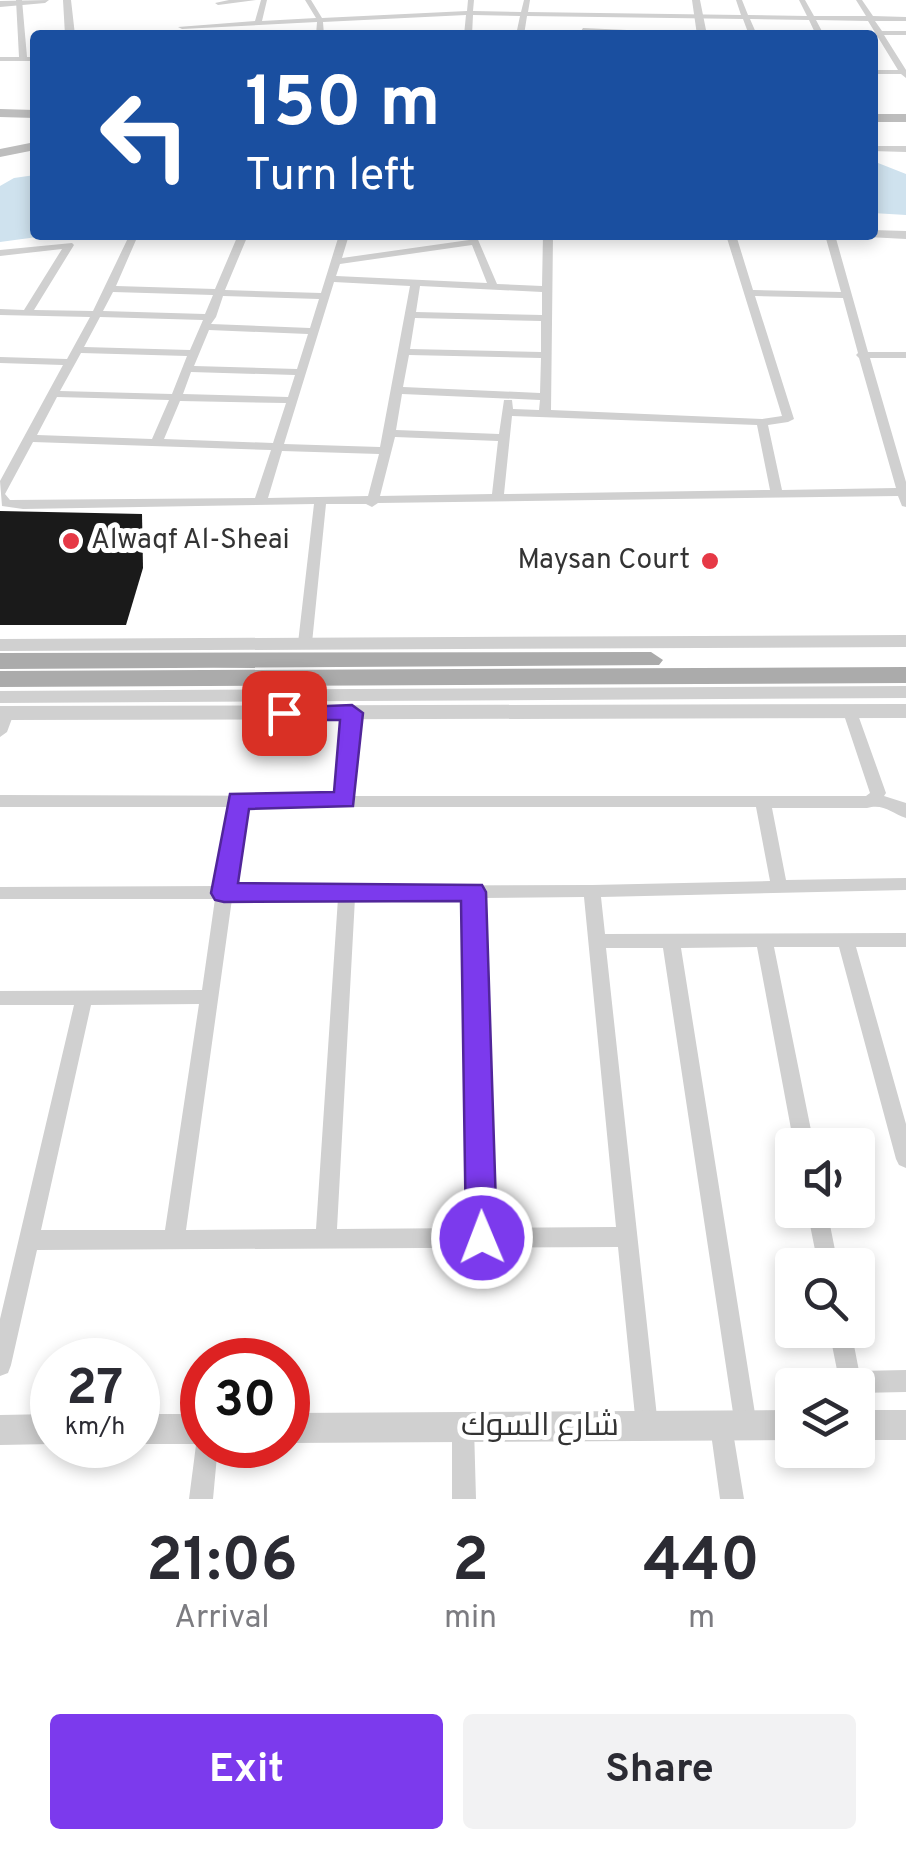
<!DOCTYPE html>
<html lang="en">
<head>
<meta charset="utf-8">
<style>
	:root { --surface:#fff; --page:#f2f2f3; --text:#2b2b33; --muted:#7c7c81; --accent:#7c3aed }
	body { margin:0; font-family:Overpass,Cairo,sans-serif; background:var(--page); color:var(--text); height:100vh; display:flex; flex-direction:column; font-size:38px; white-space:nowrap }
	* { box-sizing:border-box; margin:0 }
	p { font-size:32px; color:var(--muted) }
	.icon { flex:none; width:55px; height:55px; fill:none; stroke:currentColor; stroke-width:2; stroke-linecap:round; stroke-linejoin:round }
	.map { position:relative; height:1499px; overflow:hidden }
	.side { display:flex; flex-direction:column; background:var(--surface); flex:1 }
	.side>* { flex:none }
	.guide { position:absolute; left:30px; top:30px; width:848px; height:210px; border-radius:10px; box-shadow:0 5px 15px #0003; background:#1a4fa0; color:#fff; overflow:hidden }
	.tools { position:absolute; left:775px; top:1128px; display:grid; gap:20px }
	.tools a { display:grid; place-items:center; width:100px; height:100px; border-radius:10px; background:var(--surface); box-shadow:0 5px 15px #0003; font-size:50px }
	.speed { position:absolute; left:30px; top:1338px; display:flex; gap:20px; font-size:50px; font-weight:700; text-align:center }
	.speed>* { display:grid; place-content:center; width:130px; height:130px; border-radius:50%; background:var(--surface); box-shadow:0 5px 15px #0003; line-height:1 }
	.speed small { font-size:25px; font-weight:400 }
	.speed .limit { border:15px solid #d22; background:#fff; color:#111 }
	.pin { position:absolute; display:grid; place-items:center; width:85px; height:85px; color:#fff; margin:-42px; border-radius:20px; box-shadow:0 5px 15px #0006 }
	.me { position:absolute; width:110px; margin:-55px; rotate:359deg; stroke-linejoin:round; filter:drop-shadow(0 0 8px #0008) }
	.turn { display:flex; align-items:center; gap:35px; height:210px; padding:0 50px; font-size:45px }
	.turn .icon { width:130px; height:130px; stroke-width:2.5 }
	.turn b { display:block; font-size:70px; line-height:85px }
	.eta { display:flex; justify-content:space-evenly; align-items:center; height:170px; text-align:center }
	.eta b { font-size:60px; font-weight:700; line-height:70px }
	.primary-button { display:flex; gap:20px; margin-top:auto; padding:20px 50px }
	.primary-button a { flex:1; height:115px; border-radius:10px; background:var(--accent); color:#fff; font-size:40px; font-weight:700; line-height:115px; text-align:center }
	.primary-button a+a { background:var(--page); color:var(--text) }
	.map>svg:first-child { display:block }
	.water { fill:#cfe2ee }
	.building { fill:#1a1a1a }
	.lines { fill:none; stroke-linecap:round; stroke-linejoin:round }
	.minor { fill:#d0d0d0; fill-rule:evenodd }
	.tertiary { fill:#d0d0d0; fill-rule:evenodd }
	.secondary { fill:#bdbdbd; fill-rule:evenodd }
	.primary { fill:#ababab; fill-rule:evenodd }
	.route { fill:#7c3aed; stroke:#51269a; stroke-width:2.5 }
	.poi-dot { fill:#e63946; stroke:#fff; stroke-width:4 }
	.labels { text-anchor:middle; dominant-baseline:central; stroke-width:10; stroke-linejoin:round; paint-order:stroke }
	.poi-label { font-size:28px; fill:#333; stroke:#fff; text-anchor:start }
	.near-street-label { font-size:32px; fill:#333; stroke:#fff }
</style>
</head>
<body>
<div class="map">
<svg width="906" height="1499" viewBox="0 0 906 1499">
	<rect width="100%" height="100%" fill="#fff"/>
	<path class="water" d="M 873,161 L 906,174 L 906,215 L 873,213 Z
		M 35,175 L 35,235 L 52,235 L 0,242 L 0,186 L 14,178 Z"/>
	<path class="building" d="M 0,511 L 142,514 L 143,568 L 126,625 L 0,625 Z"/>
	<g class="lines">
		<path class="minor" d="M 16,0 L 22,0 L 27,57 L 35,57 L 35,61 L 0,61 L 0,57 L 19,57 Z
			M 229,0 L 256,0 L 218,5 L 215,3 Z
			M 261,0 L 267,0 L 262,21 L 316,18 L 305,0 L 311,0 L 322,18 L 467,11 L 468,0 L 474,0 L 473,11 L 521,12 L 524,0 L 530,0 L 528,12 L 741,15 L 736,0 L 742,0 L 748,15 L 807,16 L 799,0 L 805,0 L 814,16 L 866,16 L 856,0 L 862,0 L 873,16 L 906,17 L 906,21 L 875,21 L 882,31 L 906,31 L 906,35 L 884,35 L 906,70 L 906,78 L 901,74 L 872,74 L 872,70 L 898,70 L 868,21 L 816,20 L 824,35 L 816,35 L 809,20 L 750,19 L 757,35 L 749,35 L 743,19 L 527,16 L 524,35 L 516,35 L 520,16 L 473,15 L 472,35 L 464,35 L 466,15 L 323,22 L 324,35 L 316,35 L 317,22 L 182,29 L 178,27 L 255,21 Z
			M 583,28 L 693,33 L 697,35 L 581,31 Z
			M 119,33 L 127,33 L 128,35 L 115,35 Z
			M 872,146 L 906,146 L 906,152 L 872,151 Z
			M 238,235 L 248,235 L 225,290 L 321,293 L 339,235 L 349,235 L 342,258 L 469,240 L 466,235 L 476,235 L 497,284 L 542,286 L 543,235 L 553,235 L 551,410 L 762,419 L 782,416 L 726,235 L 736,235 L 753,290 L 841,292 L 825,235 L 835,235 L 868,352 L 906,352 L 906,358 L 870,358 L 906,482 L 906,507 L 902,506 L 898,496 L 378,503 L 372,507 L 366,504 L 326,504 L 312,643 L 305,647 L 298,643 L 314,504 L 23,509 L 2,506 L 0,481 L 63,365 L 0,363 L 0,357 L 67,359 L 90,317 L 0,315 L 0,309 L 24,310 L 62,249 L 0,256 L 0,250 L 72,243 L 74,245 L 34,310 L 93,311 L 128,238 L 136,240 L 116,286 L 215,289 ZM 472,245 L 487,283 L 336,276 L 340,264 ZM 334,282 L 410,286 L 380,447 L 284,444 ZM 420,286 L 542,292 L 542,315 L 416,312 ZM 113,292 L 213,295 L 205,314 L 103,311 ZM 223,296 L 319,299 L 310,328 L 211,324 L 216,317 ZM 755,296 L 843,298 L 858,353 L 856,355 L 859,358 L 896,488 L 782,490 L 768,425 L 788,422 L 794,419 ZM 100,317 L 203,320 L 190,350 L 84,347 ZM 415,318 L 541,321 L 541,352 L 410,349 ZM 209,330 L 308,334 L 297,369 L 194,366 ZM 81,353 L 187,356 L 172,394 L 60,391 ZM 409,355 L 541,358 L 540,393 L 403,387 ZM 191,372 L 295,375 L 288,397 L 183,394 ZM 402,394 L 540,400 L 539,410 L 513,409 L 512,400 L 504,400 L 499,434 L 396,430 ZM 57,397 L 169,400 L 152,439 L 37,435 ZM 180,401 L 286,403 L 273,443 L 164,439 ZM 512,416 L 757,425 L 770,490 L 504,494 ZM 395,437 L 498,441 L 492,494 L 380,496 ZM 33,442 L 271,450 L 255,498 L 10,500 L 5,494 ZM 282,451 L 379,454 L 368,496 L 268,498 Z
			M 850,707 L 857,712 L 886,793 L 884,796 L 906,803 L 906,818 C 892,813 883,803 867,808 L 772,808 L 786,880 L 906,878 L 906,890 L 601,897 L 605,934 L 906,933 L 906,947 L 856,947 L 906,1124 L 906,1168 L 899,1165 L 896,1159 L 839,947 L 774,947 L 814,1145 L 794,1145 L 757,947 L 681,948 L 757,1426 L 754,1434 L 746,1437 L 738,1434 L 735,1426 L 663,948 L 606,948 L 658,1426 L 655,1434 L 647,1437 L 639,1434 L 636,1426 L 618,1247 L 37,1250 L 11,1365 L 8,1373 L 0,1376 L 0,1319 L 74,1005 L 0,1005 L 0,991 L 202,990 L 215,899 L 0,899 L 0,887 L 217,886 L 229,807 L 0,807 L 0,795 L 338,796 L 345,713 L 352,708 L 359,713 L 353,796 L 866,796 L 870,793 L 843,712 ZM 245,807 L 756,807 L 770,881 L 592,885 L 234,886 ZM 584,897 L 616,1227 L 492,1228 L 481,898 ZM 338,898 L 316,1229 L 186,1230 L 232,899 ZM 355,898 L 465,898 L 472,1228 L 337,1229 ZM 199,1004 L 165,1230 L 41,1230 L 91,1005 Z
			M 7,708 L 14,713 L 7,732 L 0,737 L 0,713 Z
			M 807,1210 L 827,1210 L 838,1265 L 818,1265 Z
			M 829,1330 L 851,1330 L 859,1371 L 906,1370 L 906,1392 L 858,1393 L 858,1385 L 840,1385 Z
			M 721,1415 L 729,1418 L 732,1426 L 744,1499 L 720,1499 L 710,1426 L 713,1418 Z
			M 463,1416 L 471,1419 L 474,1427 L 476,1499 L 452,1499 L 452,1427 L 455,1419 Z
			M 202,1436 L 202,1445 L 218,1445 L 213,1499 L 189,1499 L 196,1445 L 199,1437 Z"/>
		<path class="tertiary" d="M 49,0 L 45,3 L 0,7 L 0,1 Z
			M 63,0 L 71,0 L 75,35 L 65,35 Z
			M 692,0 L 700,0 L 707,35 L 697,35 Z
			M 872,230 L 906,231 L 906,239 L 868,237 L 872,235 Z
			M 906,635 L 906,647 L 0,651 L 0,639 Z
			M 906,686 L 906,698 L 0,703 L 0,691 Z
			M 906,704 L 906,718 L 0,720 L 0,706 Z
			M 792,1410 L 792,1440 L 288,1443 L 288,1413 Z
			M 858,1410 L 906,1410 L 906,1440 L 858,1440 Z
			M 52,1414 L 52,1444 L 0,1445 L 0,1415 Z
			M 138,1414 L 202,1414 L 202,1444 L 138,1444 Z"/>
		<path class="secondary" d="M 0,109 L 35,110 L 35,118 L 0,117 Z
			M 872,114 L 906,114 L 906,122 L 872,122 Z
			M 35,142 L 35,150 L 0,157 L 0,149 Z"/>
		<path class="primary" d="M 651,652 L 663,660 L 659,665 L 0,669 L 0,653 Z
			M 906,667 L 906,683 L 0,687 L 0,671 Z"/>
	</g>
	<path class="route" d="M 352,705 L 363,713 L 353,806 L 249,809 L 238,883 L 482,885 L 486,892 L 497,1238 L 493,1248 L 482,1253 L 471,1248 L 466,1238 L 461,901 L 224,902 L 215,900 L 211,893 L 230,794 L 334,792 L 340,720 L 284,720 L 276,718 L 273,713 L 276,708 Z"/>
	<g class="poi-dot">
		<circle cx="71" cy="541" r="10"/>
		<circle cx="710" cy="561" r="10"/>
	</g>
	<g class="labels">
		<g class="poi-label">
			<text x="91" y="541">Alwaqf Al-Sheai</text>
			<text x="690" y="561" text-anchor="end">Maysan Court</text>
		</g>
		<g class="near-street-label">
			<text x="540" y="1427">شارع السوك</text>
		</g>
	</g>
</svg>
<div class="tools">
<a><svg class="icon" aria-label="sound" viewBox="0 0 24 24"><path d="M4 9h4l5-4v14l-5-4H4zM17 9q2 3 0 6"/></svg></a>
<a><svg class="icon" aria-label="search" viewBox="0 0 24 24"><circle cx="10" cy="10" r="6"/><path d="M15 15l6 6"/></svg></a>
<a><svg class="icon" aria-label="layers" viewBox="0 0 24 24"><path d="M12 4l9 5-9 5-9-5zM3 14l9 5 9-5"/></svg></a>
</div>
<div class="speed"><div>27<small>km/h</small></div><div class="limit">30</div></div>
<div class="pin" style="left:284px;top:713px;background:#d93025"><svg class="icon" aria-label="arrive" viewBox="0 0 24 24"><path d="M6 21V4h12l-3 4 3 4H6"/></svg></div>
<svg class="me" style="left:482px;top:1238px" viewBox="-20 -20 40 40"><circle r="17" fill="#7c3aed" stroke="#fff" stroke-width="3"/><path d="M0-11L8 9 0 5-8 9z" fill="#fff"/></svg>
<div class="guide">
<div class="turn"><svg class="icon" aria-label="left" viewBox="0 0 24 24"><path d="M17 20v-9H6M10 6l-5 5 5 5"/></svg><div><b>150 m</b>Turn left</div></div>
</div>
</div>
<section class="side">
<div class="eta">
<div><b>21:06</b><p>Arrival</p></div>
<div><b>2</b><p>min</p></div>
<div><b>440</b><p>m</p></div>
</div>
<div class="primary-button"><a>Exit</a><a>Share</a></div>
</section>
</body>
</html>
